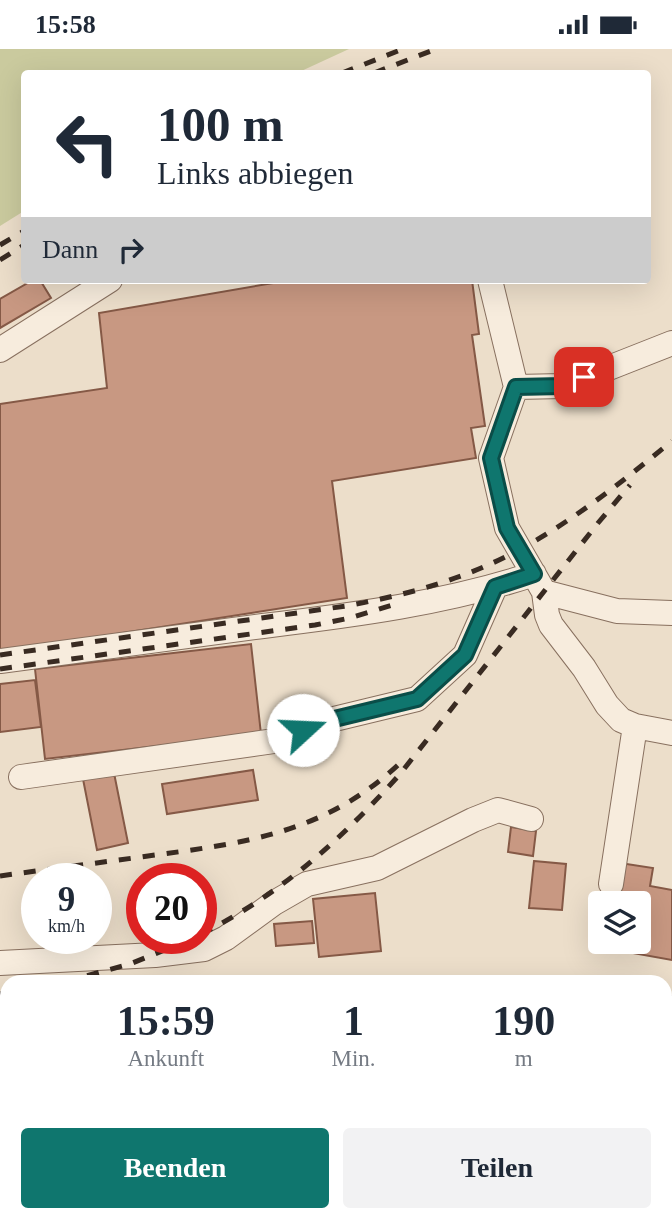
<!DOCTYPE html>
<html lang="de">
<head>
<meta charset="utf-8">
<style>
	:root { --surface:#fff; --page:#f2f2f3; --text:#1f2937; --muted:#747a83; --accent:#0f766e }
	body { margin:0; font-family:Georgia,serif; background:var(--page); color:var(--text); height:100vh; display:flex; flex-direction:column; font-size:26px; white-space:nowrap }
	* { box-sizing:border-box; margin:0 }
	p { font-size:23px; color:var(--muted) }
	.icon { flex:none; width:38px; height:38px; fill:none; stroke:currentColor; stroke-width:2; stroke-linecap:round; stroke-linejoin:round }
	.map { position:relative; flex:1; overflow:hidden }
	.details { position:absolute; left:0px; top:926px; width:672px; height:247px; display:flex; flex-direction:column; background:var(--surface); border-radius:21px 21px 0 0; box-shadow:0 7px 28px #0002 }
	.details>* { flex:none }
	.top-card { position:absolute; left:21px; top:21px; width:630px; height:214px; border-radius:7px; box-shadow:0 7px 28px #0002; background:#fff; color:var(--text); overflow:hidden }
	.fabs { position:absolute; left:588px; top:842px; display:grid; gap:14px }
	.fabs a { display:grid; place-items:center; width:63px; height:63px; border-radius:7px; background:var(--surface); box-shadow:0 7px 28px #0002; font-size:35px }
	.speed { position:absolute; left:21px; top:814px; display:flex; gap:14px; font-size:35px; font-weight:700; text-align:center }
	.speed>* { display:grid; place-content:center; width:91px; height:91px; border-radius:50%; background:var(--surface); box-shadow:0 7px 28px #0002; line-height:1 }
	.speed small { font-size:18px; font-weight:400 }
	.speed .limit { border:10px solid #d22; background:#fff; color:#111 }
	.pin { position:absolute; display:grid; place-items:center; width:60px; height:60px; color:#fff; margin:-30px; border-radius:14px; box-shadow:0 4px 10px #0006 }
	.me { position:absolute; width:77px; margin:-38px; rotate:70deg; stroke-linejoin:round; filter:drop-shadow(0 0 5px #0008) }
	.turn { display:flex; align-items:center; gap:24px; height:147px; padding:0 21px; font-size:32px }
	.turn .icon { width:91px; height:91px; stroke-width:2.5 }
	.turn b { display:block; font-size:49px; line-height:60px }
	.then { display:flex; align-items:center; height:66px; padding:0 21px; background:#0003; gap:14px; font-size:26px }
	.eta { display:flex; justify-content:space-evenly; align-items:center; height:119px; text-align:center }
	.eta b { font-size:42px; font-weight:700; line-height:49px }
	.button { display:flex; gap:14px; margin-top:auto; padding:14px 21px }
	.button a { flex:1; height:80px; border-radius:7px; background:var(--accent); color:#fff; font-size:28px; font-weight:700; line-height:80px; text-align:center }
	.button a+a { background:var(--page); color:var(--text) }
	.status { display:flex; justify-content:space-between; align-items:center; height:49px; padding:0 35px; background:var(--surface); direction:ltr }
	.status svg { height:19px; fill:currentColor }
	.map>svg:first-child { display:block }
	.green { fill:#caca9e }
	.building { fill:#c89882; stroke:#855946; stroke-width:2 }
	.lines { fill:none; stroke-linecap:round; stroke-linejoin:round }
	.minor-casing { stroke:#88705f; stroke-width:26 }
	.minor { stroke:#f7ecdd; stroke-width:24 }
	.rail { stroke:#392b22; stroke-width:5; stroke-dasharray:12 12; stroke-linecap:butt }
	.route-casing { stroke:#0a4d48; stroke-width:18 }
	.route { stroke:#0f766e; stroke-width:12 }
</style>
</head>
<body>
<div class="status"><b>15:58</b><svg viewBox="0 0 49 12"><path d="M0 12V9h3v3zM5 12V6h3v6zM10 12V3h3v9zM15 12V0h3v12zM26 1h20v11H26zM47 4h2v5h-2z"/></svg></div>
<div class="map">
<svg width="672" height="1172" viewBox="0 0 672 1172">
	<rect width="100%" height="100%" fill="#ecdeca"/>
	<path class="green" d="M 0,0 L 349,0 L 297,24 L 24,24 L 24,162 L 0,177 Z
		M 665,1091 L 672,1092 L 672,1172 L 580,1172 L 580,1166 L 665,1166 Z"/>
	<path class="building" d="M 33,231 L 40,231 L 51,249 L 0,279 L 0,250 Z
		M 291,231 L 472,231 L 479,285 L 472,286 L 485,377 L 471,379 L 476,409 L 332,432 L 347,549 L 0,603 L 0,355 L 107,339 L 99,264 Z
		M 251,595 L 261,685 L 45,710 L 35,620 Z
		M 35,631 L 41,678 L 0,683 L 0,635 Z
		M 113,719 L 128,794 L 97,801 L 82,725 Z
		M 253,721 L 258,751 L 167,765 L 162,735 Z
		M 511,778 L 536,782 L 533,807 L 508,803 Z
		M 534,812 L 566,815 L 562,861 L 529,859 Z
		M 620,814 L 653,819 L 650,837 L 672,841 L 672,911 L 599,898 L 600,887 L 600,892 L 639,892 L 639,854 L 605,854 L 606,849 L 614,850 Z
		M 375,844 L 381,902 L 319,908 L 313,850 Z
		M 312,872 L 314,894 L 276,897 L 274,875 Z
		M 99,1166 L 128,1166 L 128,1172 L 99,1172 Z"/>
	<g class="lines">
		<defs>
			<path id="minor" d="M 490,231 L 516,338 L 491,409 L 507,479 L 544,543 L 617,562 L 672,564
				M 0,301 L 110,231
				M 516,338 L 563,337 L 672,294
				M 544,543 L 547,566 L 551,576 L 584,619 L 607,656 L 621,671 L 635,677 L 672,684
				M 0,612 C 88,600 176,589 263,577 C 354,566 447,554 534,525
				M 21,728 L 281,691 L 326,672 L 417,650 L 465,606 L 495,538
				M 611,835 L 635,677
				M 0,914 L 155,906 L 204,900 L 226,889 L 274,854 L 307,835 L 377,819 L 473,771 L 498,761 L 531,770
				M 665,970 L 672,971
				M 0,1016 L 7,1015
				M 182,1172 L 183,1166
				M 549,1172 L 549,1166"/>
		</defs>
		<use href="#minor" class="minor-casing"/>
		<use href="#minor" class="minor"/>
		<path class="rail" d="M 342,24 L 403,0
			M 374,24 L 436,0
			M 0,196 L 24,182
			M 0,211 L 24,196
			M 0,606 L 346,557 C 383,550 420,542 455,529 C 537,501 606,446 672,392
			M 0,620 L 315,576 L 350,569 L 399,554
			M 0,827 C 49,820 98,814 148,807 C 244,794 323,785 398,716
			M 201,885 C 280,846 342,790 400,725 L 598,474 L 630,436
			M 64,933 L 130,915 L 194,889
			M 444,933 L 512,931 L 550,933
			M 0,945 L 7,943
			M 665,948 L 672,949
			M 0,956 L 7,956"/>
	</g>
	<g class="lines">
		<defs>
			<path id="route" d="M 303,681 L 326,672 L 417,650 L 465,606 L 495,538 L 534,525 L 507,479 L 491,409 L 516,338 L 563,337 L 584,328"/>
		</defs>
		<use href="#route" class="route-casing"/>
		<use href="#route" class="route"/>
	</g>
</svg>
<div class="fabs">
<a><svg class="icon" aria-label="layers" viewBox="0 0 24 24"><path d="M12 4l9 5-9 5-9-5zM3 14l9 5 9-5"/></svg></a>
</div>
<div class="speed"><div>9<small>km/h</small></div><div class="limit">20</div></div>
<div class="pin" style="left:584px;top:328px;background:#d93025"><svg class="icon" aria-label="arrive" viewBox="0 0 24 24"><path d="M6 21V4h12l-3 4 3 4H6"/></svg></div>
<svg class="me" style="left:303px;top:681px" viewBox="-20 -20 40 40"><circle r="19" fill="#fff"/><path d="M0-13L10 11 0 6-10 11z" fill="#0f766e"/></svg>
<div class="top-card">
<div class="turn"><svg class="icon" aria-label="left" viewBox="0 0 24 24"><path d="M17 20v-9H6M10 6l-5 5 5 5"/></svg><div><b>100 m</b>Links abbiegen</div></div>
<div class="then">Dann<svg class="icon" aria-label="right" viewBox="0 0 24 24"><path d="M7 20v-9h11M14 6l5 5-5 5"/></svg></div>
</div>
<section class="details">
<div class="eta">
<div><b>15:59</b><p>Ankunft</p></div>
<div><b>1</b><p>Min.</p></div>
<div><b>190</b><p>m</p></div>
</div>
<div class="button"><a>Beenden</a><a>Teilen</a></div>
</section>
</div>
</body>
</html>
